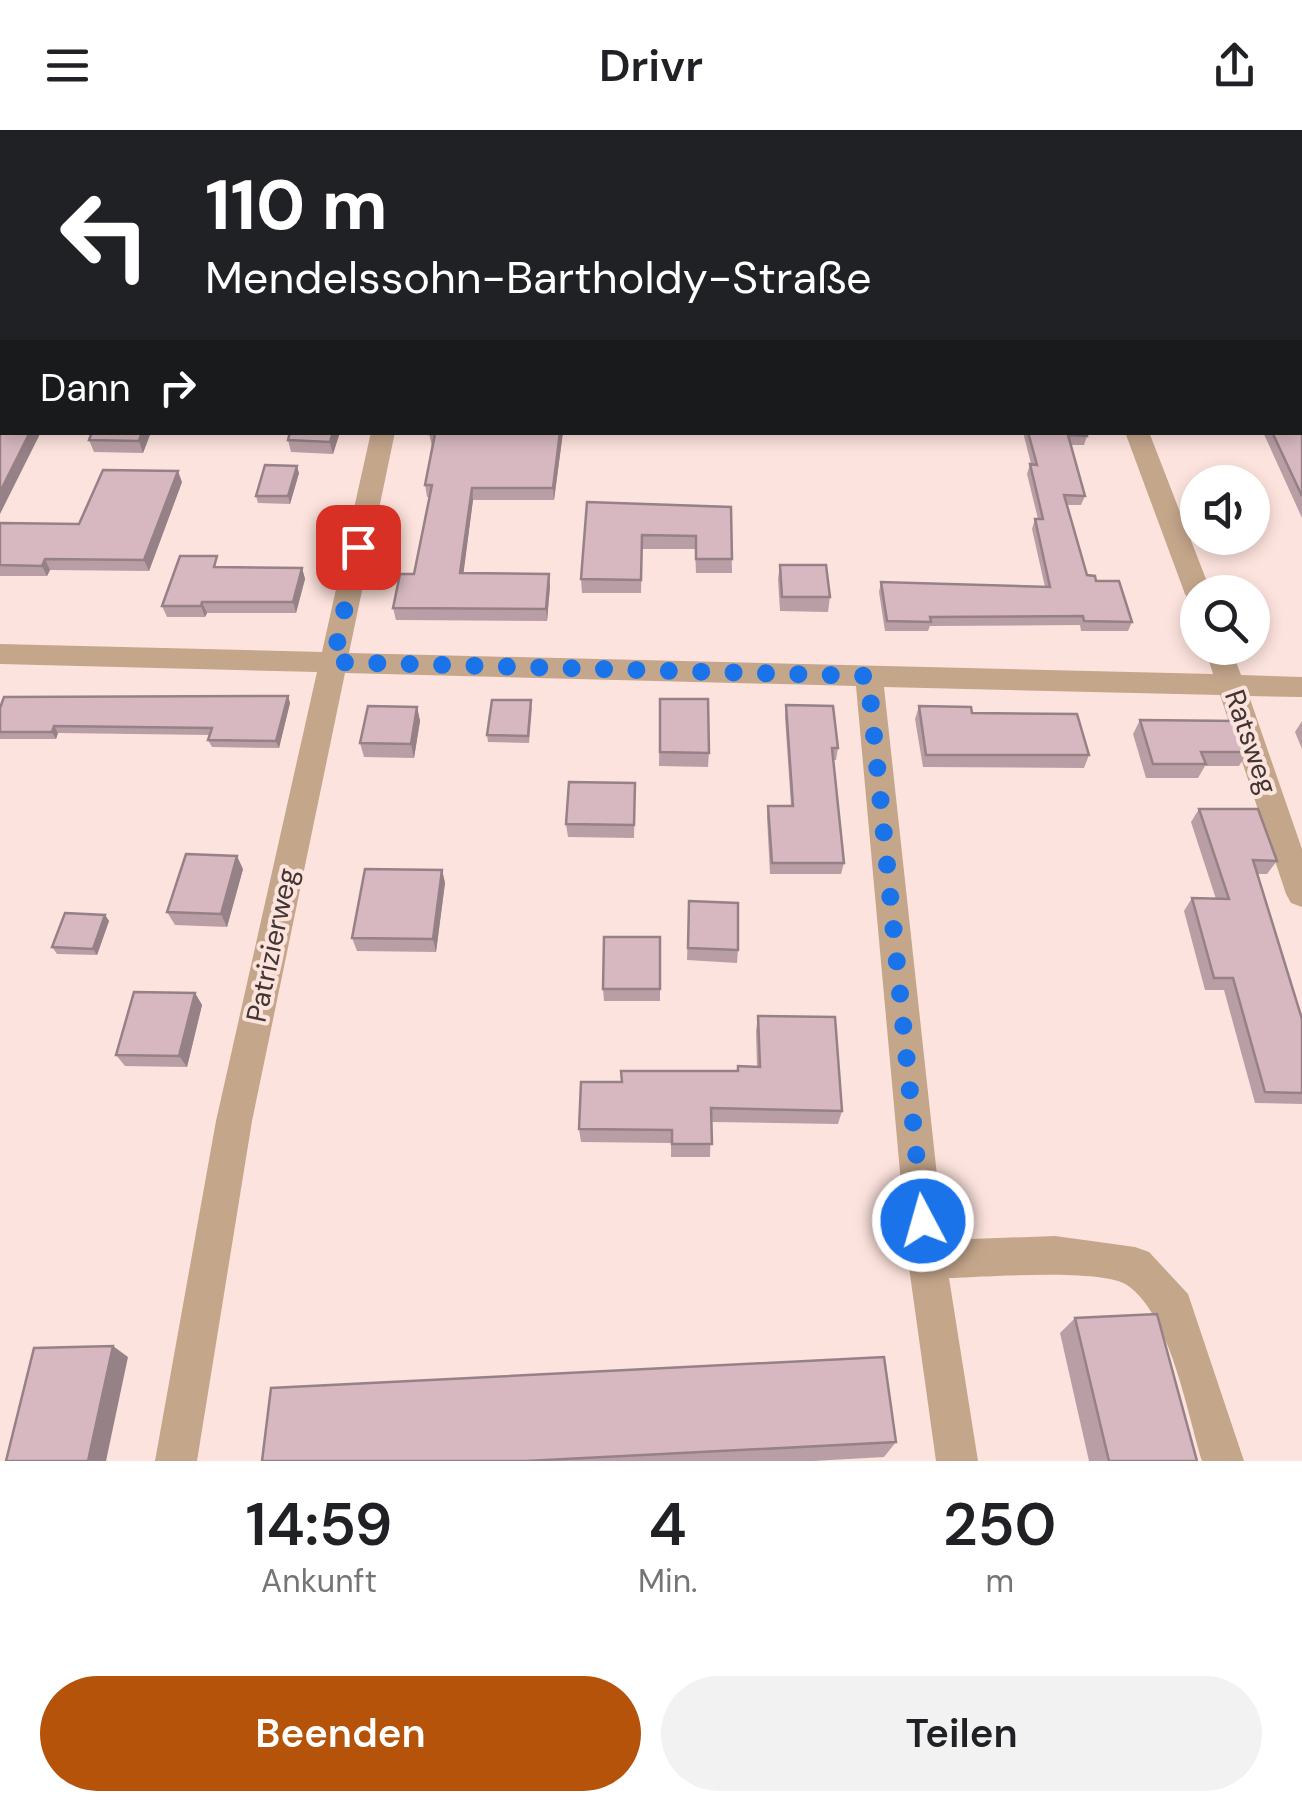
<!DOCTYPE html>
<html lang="de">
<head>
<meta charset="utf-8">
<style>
	:root { --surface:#fff; --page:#f2f2f2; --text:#202124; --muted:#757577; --accent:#b45309 }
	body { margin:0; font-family:"DM Sans",sans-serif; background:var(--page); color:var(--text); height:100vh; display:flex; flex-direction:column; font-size:38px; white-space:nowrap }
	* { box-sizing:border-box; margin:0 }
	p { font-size:32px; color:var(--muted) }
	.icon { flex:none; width:55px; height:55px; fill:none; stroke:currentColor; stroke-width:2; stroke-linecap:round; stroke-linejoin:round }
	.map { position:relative; height:1331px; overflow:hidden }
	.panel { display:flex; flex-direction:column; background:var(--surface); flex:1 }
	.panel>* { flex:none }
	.banner { position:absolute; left:0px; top:0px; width:1302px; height:305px; box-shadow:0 5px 15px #0003; background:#202124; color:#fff; overflow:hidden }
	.buttons { position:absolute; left:1180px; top:335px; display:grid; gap:20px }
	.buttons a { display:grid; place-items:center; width:90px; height:90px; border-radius:50%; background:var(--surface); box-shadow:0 5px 15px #0003; font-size:50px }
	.pin { position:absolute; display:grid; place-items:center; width:85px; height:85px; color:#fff; margin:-42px; border-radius:20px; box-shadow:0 5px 15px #0006 }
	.me { position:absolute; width:110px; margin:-55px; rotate:354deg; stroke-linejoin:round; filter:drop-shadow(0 0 8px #0008) }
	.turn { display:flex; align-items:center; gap:35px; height:210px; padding:0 40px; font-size:45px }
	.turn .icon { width:130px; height:130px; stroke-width:2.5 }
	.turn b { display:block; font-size:70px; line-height:85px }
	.then { display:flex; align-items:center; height:95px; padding:0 40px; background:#0003; gap:20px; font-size:38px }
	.eta { display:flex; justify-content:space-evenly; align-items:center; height:170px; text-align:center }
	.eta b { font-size:60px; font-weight:600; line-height:70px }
	.button { display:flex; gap:20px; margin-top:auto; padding:20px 40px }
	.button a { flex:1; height:115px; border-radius:60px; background:var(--accent); color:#fff; font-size:40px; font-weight:600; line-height:115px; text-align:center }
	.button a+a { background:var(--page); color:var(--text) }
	header { display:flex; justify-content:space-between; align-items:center; height:130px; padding:0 40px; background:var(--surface); font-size:45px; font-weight:600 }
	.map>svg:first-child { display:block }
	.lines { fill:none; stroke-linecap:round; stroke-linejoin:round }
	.lane { fill:#c4a68b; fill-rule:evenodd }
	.street { fill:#c4a68b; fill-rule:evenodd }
	.secondary { stroke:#b0855b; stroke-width:30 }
	.wall { fill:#b99ea5 }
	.shaded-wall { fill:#968186 }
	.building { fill:#d7b8c0; stroke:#968186; stroke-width:2.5 }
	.route { stroke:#1a73e8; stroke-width:18; stroke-dasharray:0 32.4 }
	.labels { text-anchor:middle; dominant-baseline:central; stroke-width:8; stroke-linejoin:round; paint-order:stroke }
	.street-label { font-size:28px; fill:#423633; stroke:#fde3dd }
</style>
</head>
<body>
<header><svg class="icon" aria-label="menu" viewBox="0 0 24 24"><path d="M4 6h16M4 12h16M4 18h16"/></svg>Drivr<svg class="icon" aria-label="share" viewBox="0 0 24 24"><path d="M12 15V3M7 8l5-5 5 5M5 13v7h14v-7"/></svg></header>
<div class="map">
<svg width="1302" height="1331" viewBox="0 0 1302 1331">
	<rect width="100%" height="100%" fill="#fde3dd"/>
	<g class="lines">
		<path class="lane" d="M 0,107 L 2,108 L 2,114 L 0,115 Z"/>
		<path class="street" d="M 833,0 L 851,0 L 852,2 L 834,2 Z
			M 1246,0 L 1266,0 L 1267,2 L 1248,2 Z
			M 1300,36 L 1302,37 L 1302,50 L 1300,49 Z
			M 1300,83 L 1302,83 L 1302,95 L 1300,95 Z
			M 371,302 L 395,302 L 349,523 L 1213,544 L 1205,518 L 1231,518 L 1241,545 L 1302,547 L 1302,567 L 1249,566 L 1302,719 L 1302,777 L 1291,773 L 1286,764 L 1220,565 L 884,557 L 944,1110 L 1055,1106 L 1135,1117 L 1149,1122 L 1188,1164 L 1244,1331 L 1202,1331 C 1187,1282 1170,1184 1127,1155 C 1101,1138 984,1147 949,1148 L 978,1331 L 936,1331 L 908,1130 L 856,556 L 345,543 L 252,991 L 197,1331 L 155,1331 L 216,991 L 317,542 L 0,534 L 0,514 L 322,522 Z
			M 1125,302 L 1149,302 L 1211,462 L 1198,462 L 1198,473 L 1189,471 L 1185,464 Z"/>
		<path class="secondary" d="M 162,2 L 165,0
			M 0,171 L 2,168"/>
	</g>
	<path class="wall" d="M 1302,292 L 1302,388 L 1263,302 L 1300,302 Z
		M 92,302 L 151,302 L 143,323 L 94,322 L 89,310 Z
		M 290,302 L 340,302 L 333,324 L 291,322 L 288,310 Z
		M 429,302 L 563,302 L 554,370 L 473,370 L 463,443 L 550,456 L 547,491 L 396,490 L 393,478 L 414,444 L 429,367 L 427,367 L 425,355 L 432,317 Z
		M 1023,302 L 1086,302 L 1087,306 L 1084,315 L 1070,315 L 1085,366 L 1081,375 L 1067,375 L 1087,445 L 1096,451 L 1132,492 L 1128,501 L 1081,501 L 1080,495 L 930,496 L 928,501 L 885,501 L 879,462 L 881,452 L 1045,457 L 1032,399 L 1035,389 L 1038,389 L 1027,344 L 1030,334 L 1031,334 Z
		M 299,343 L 290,374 L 258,373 L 256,366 Z
		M 182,352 L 149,441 L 50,440 L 47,446 L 0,446 L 0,393 L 79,394 Z
		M 587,372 L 731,377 L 732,443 L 696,443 L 695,419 L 642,419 L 641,463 L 582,463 L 581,449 Z
		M 780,435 L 830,467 L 828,482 L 780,481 L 778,449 Z
		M 221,437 L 302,438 L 305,449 L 296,483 L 207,483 L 205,487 L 167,487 L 162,476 Z
		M 288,566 L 290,573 L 279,618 L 212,617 L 208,610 L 210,605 L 58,603 L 56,609 L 0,609 L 0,578 Z
		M 660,569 L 709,623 L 708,637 L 659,636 Z
		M 786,575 L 838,618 L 836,630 L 833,630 L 844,733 L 841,744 L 770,744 L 767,687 L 768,676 L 791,676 L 785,587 Z
		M 919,576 L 1089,625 L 1084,638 L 923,637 L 915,589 Z
		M 417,577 L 420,591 L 414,628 L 364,627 L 360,613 Z
		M 532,577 L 529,613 L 488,612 L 487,605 Z
		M 1140,590 L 1248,622 L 1239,636 L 1205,636 L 1198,648 L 1146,648 L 1133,604 Z
		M 1302,591 L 1302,619 L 1295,602 Z
		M 635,653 L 634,708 L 568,707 L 566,694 Z
		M 1199,679 L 1277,731 L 1267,744 L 1257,744 L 1302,889 L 1302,974 L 1255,973 L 1224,860 L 1205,860 L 1184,781 L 1192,768 L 1216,769 L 1191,692 Z
		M 243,739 L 227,797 L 175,795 L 167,782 Z
		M 442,740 L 445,753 L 436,822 L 357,821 L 352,808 Z
		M 689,771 L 738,820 L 737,833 L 687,830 Z
		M 105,785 L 109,791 L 97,825 L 57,824 L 52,817 Z
		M 660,807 L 660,871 L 604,871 L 603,859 Z
		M 195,863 L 202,875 L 187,937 L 125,936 L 116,925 Z
		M 758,886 L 842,981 L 838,994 L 711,992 L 710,1027 L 671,1027 L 671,1013 L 581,1012 L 579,999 L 622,952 L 738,941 L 757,937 L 756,901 Z
		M 1075,1188 L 1197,1331 L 1089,1331 L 1060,1203 Z
		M 896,1312 L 884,1327 L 813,1331 L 262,1331 Z"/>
	<path class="shaded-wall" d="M 48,0 L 64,0 L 62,2 L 46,2 Z
		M 30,302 L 41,302 L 0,384 L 0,362 Z
		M 142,302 L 151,302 L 143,323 L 139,311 Z
		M 333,302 L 340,302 L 333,324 L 330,312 Z
		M 560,302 L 563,302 L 554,370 L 553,358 Z
		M 297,336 L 299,343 L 290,374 L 288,366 Z
		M 178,341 L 182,352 L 149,441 L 144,430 Z
		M 472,358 L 473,370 L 462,455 L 460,443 Z
		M 45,429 L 50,440 L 47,446 L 42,436 Z
		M 302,438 L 305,449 L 296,483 L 293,472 Z
		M 549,444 L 550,456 L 547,491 L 546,479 Z
		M 202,472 L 207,483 L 205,487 L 201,476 Z
		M 288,566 L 290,573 L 279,618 L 276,611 Z
		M 417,577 L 420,591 L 414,628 L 411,614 Z
		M 54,596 L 58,603 L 56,609 L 52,602 Z
		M 237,726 L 243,739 L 227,797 L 221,784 Z
		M 442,740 L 445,753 L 436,822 L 433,809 Z
		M 105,785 L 109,791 L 97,825 L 93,819 Z
		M 195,863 L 202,875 L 187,937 L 179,926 Z
		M 113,1216 L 128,1227 L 106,1331 L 88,1331 Z"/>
	<path class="building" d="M 0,0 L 48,0 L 46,2 L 2,2 L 2,17 L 0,17 Z
		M 168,0 L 210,0 L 207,2 L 166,2 Z
		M 398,0 L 433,0 L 432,2 L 397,2 Z
		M 512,0 L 539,0 L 539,2 L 511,2 Z
		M 772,0 L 813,0 L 813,2 L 772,2 Z
		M 1300,113 L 1302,113 L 1302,142 L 1300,142 Z
		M 2,235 L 2,302 L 30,302 L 0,362 L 0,239 Z
		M 1300,292 L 1302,292 L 1302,366 L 1272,302 L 1300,302 Z
		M 92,302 L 142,302 L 139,311 L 89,310 Z
		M 290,302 L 333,302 L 330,312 L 288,310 Z
		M 429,302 L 560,302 L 553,358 L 472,358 L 460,443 L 549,444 L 546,479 L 393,478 L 400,444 L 414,444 L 432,355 L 425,355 L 435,304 L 429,304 Z
		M 1028,302 L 1086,302 L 1087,306 L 1068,305 L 1085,366 L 1064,365 L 1087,445 L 1095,446 L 1096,451 L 1119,451 L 1132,492 L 1084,491 L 1083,486 L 930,487 L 931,492 L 887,491 L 881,452 L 1050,457 L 1035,389 L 1043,389 L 1030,334 L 1037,335 Z
		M 265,335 L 297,336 L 288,366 L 256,366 Z
		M 103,340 L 178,341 L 144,430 L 45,429 L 42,436 L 0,435 L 0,393 L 79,394 Z
		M 587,372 L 731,377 L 732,429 L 696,429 L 696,406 L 642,405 L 641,450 L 581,449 Z
		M 180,426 L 217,426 L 214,437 L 302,438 L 293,472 L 202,472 L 201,476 L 162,476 Z
		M 780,435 L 826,435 L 830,467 L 782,467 Z
		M 288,566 L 276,611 L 208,610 L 212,598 L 54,596 L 52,602 L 0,602 L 0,578 L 4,567 Z
		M 660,569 L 708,569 L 709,623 L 660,622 Z
		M 492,570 L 531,570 L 528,606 L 487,605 Z
		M 786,575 L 833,576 L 838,618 L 832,618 L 844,733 L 772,733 L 768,676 L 793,676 Z
		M 368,576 L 417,577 L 411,614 L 360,613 Z
		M 919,576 L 971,577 L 972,583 L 1077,584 L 1089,625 L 926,625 Z
		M 1140,590 L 1237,591 L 1248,622 L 1201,622 L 1206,634 L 1153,634 Z
		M 569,652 L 635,653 L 634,695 L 566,694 Z
		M 1199,679 L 1258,679 L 1277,731 L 1253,730 L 1302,889 L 1302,963 L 1265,962 L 1233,848 L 1214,848 L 1192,768 L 1229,769 Z
		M 186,724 L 237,726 L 221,784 L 167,782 Z
		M 365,739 L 442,740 L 433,809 L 352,808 Z
		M 689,771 L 738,773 L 738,820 L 688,818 Z
		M 65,783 L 105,785 L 93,819 L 52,817 Z
		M 604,807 L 660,807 L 660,859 L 603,859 Z
		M 134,862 L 195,863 L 179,926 L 116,925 Z
		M 758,886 L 835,887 L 842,981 L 711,978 L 712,1014 L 672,1014 L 672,1000 L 579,999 L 581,952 L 622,952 L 621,941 L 738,941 L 738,936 L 760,937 Z
		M 1157,1184 L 1197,1331 L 1109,1331 L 1075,1188 Z
		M 113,1216 L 88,1331 L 6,1331 L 34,1218 Z
		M 884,1227 L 896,1312 L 526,1331 L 262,1331 L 271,1258 Z"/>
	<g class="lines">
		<path class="route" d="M 358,417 L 333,532 L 868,546 L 923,1091"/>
	</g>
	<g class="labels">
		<g class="street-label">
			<text transform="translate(1251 612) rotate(71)">Ratsweg</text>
			<text transform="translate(272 815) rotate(-78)">Patrizierweg</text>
		</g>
	</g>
</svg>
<div class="buttons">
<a><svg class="icon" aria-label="sound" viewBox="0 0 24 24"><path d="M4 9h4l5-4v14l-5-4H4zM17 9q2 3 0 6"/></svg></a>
<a><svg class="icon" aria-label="search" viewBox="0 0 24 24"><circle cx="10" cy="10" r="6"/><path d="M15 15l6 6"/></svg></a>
</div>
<div class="pin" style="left:358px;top:417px;background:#d93025"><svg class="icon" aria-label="arrive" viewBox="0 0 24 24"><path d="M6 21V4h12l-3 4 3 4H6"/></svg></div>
<svg class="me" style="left:923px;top:1091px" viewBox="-20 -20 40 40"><circle r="17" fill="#1a73e8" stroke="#fff" stroke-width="3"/><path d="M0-11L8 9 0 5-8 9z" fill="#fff"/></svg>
<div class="banner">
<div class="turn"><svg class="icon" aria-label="left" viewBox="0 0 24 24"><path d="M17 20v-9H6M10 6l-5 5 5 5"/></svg><div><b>110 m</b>Mendelssohn-Bartholdy-Straße</div></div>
<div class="then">Dann<svg class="icon" aria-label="right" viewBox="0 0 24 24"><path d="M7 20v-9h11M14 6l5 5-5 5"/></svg></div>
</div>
</div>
<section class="panel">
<div class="eta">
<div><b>14:59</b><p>Ankunft</p></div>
<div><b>4</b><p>Min.</p></div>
<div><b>250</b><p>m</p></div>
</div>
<div class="button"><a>Beenden</a><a>Teilen</a></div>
</section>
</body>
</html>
